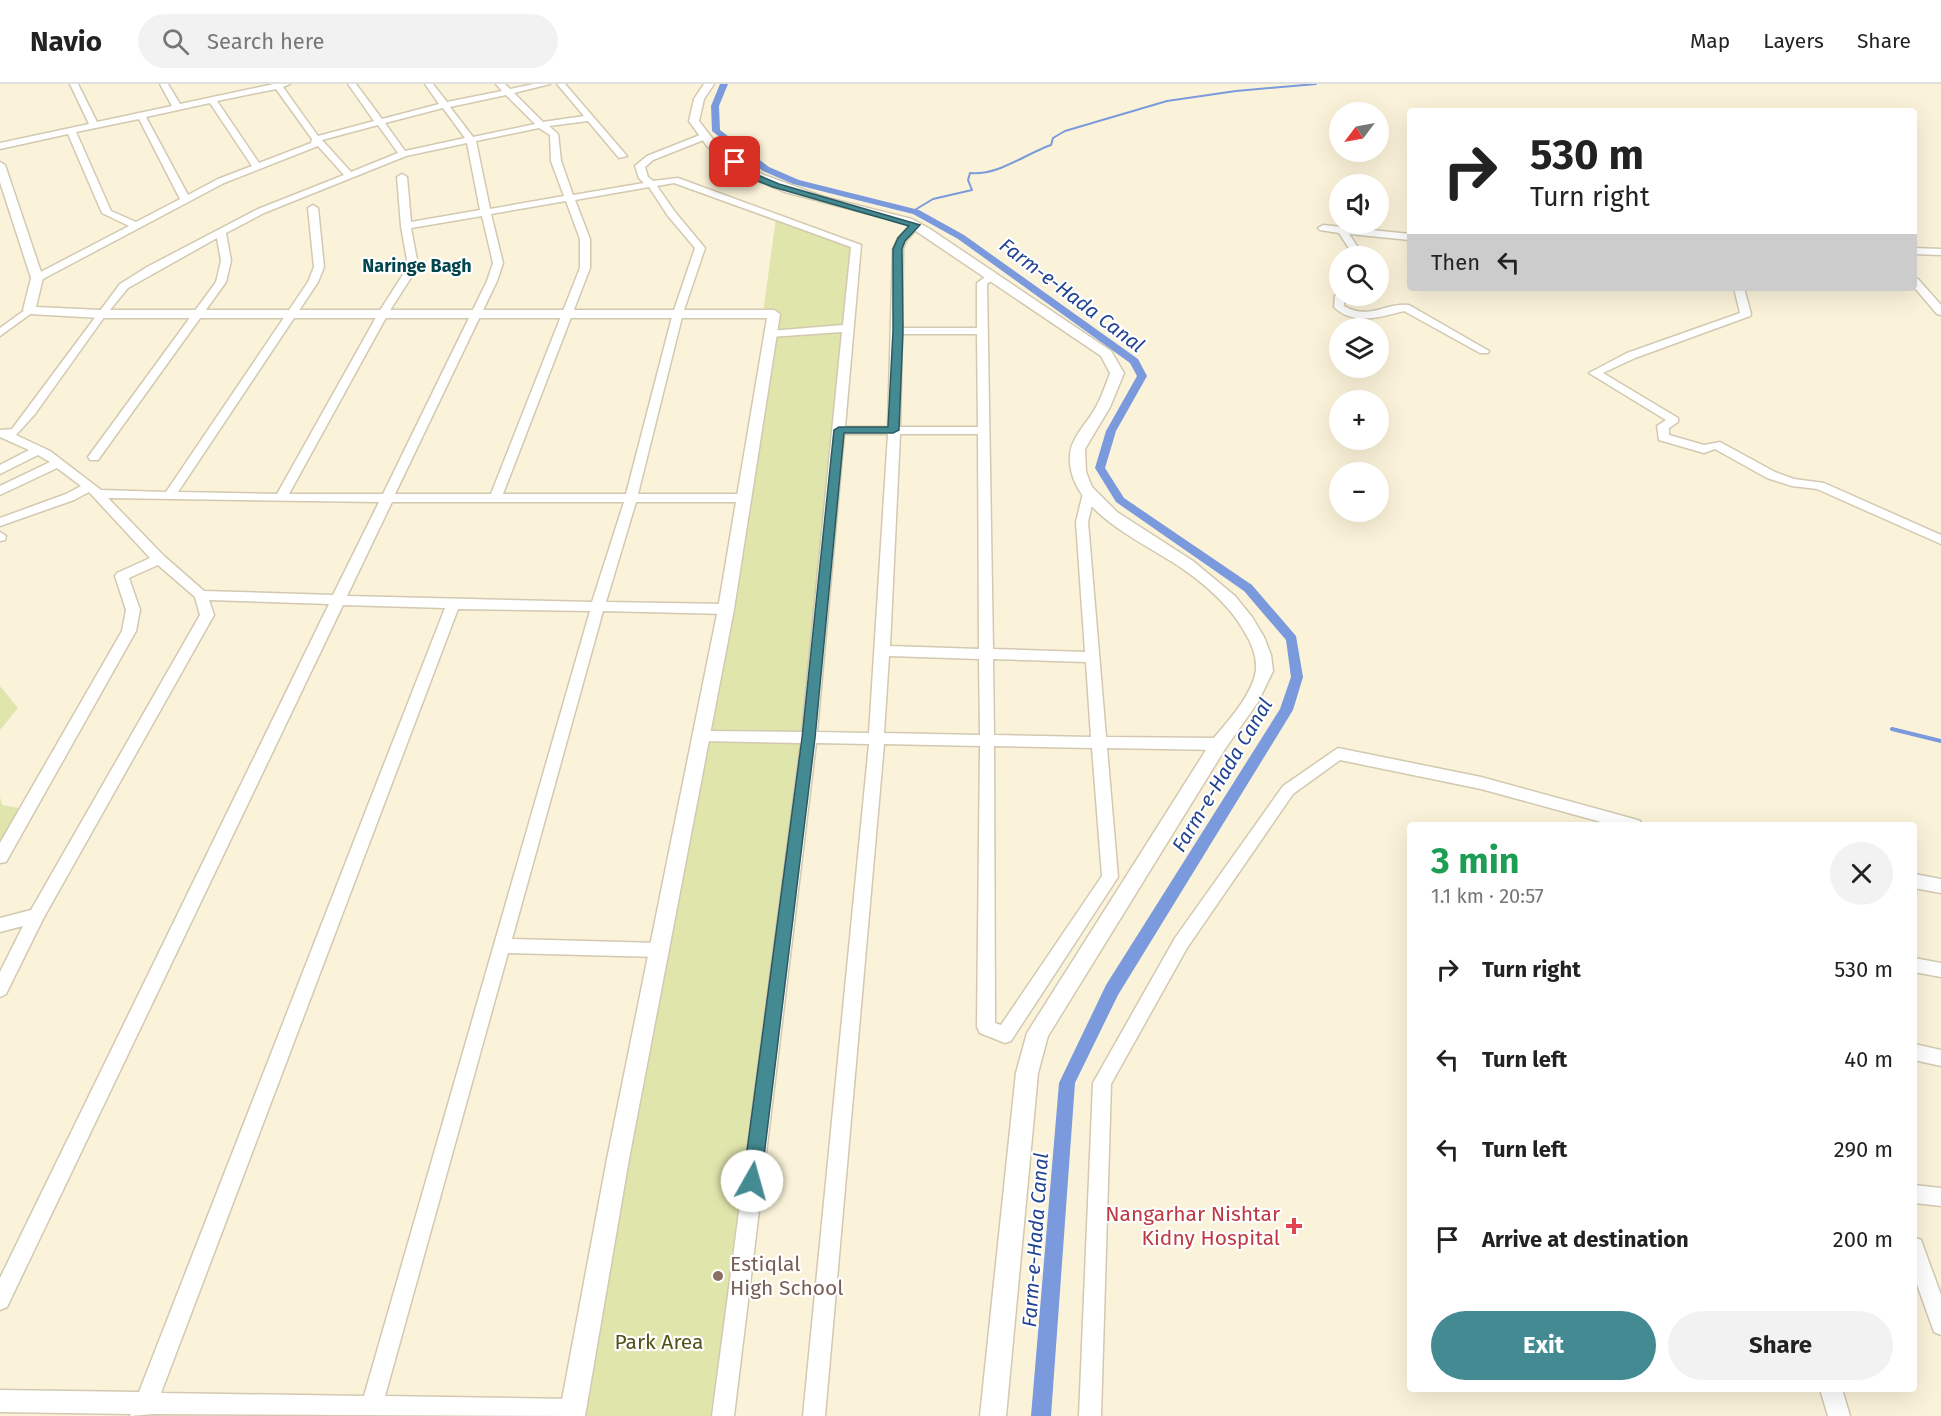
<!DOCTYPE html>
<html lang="en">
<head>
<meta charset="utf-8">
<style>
	:root { --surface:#fff; --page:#f2f2f2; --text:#222; --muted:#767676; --line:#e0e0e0; --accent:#448a93 }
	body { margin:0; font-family:"Fira Sans",sans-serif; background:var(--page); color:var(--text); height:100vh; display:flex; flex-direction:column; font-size:22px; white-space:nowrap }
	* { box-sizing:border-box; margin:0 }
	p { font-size:20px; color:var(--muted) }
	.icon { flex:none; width:33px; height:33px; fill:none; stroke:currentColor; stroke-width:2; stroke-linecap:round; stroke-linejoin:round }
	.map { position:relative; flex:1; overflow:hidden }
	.drawer { position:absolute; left:1407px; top:738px; width:510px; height:570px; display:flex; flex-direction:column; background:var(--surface); border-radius:6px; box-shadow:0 6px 24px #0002 }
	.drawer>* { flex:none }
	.guide { position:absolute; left:1407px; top:24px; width:510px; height:183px; border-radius:6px; box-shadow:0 6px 24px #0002; background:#fff; color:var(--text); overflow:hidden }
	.needle { width:39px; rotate:238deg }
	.buttons { position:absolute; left:1329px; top:18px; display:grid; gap:12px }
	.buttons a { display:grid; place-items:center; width:60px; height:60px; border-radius:50%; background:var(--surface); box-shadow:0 6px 24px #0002; font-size:30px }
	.pin { position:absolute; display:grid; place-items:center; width:51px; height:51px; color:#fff; margin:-26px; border-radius:12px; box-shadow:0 3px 9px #0006 }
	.me { position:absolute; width:66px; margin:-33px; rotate:7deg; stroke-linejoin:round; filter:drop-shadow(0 0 4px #0008) }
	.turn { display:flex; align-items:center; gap:21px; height:126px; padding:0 24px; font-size:27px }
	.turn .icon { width:78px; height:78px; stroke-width:2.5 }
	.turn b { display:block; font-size:42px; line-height:51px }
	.then { display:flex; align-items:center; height:57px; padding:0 24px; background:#0003; gap:12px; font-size:22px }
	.round { display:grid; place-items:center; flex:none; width:63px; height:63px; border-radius:32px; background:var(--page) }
	.headline { display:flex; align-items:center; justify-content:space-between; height:102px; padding:0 24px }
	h1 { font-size:36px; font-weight:700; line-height:45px; color:#1e9e55 }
	.action { display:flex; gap:12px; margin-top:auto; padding:12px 24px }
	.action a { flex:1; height:69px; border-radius:36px; background:var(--accent); color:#fff; font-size:24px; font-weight:700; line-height:69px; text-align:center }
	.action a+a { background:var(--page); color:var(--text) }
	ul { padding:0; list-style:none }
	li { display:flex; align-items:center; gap:18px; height:90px; padding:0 24px }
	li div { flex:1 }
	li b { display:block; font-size:22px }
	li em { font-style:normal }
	header { display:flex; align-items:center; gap:36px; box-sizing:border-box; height:84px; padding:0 30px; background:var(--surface); border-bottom:2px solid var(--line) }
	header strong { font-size:28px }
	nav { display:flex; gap:33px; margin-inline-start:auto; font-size:21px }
	.search { width:420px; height:54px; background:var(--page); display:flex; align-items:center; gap:15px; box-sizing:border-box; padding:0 21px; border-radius:33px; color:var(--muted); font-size:22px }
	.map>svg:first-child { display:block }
	.green { fill:#e0e5ac }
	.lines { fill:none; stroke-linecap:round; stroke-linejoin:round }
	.stream-far1 { stroke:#7a9add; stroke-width:2 }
	.stream { stroke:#7a9add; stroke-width:4 }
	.canal { fill:#7a9add; fill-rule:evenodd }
	.minor-casing { stroke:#d2c9b0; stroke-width:3 }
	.tertiary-casing { stroke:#d2c9b0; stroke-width:3 }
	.minor { fill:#fff; fill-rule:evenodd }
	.tertiary { fill:#fff; fill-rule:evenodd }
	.route { fill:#448a93; stroke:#2c5a60; stroke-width:1.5 }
	.health-dot { fill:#e0444e; stroke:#fff; stroke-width:2 }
	.education-dot { fill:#8d6e63; stroke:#fff; stroke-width:2 }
	.labels { text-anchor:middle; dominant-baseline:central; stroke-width:4.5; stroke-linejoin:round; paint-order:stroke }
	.far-quarter-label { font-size:18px; font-weight:bold; fill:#03454c; stroke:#fff }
	.water-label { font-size:20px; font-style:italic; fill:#234492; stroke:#fff }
	.near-health-label { font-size:21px; fill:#be3a42; stroke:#fff; text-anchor:end }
	.near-education-label { font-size:21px; fill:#785e54; stroke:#fff; text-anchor:start }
	.near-park-label { font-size:21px; fill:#515317; stroke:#fff }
</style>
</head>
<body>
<header>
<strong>Navio</strong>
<div class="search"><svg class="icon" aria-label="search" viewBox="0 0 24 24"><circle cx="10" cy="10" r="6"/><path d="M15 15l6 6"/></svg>Search here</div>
<nav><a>Map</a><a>Layers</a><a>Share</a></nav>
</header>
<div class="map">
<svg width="1941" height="1332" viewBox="0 0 1941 1332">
	<rect width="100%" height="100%" fill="#fbf3d9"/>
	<path class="green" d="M 776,134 L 856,161 L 839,346 L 723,1332 L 572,1332 L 774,230 L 763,229 Z
		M 0,602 L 18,624 L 0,646 Z
		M 0,713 L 2,721 L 19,724 L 0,760 Z"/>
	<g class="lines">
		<path class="stream-far1" d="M 913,127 L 933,115 L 972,106 L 968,96 L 970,89 C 998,92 1025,70 1051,61 L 1053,54 L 1065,47 L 1167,17 L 1236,7 L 1316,0"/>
		<path class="stream" d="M 1892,645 L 1941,657"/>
		<path class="canal" d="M 720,0 L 728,0 L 719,22 L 720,46 L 769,83 L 799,96 L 919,126 L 964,151 L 1138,275 L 1147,292 L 1116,347 L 1105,384 L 1124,414 L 1252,501 L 1296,552 L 1303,593 L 1293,626 L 1118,911 L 1075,999 L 1051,1332 L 1031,1332 L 1059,999 L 1106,901 L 1280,625 L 1291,593 L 1286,556 L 1244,507 L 1116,418 L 1095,384 L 1106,347 L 1137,292 L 1130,279 L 958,155 L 913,130 L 793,100 L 763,87 L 712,47 L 711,22 Z"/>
		<defs>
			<path id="minor" d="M 70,0 L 78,0 L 97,38 L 172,22 L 160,0 L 168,0 L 180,20 L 274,0 L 290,0 L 283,3 L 318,52 L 374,37 L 348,0 L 356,0 L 382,35 L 439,20 L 425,0 L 433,0 L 447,18 L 502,7 L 496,0 L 505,0 L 510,5 L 534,0 L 550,0 L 514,9 L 543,38 L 584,32 L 557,0 L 565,0 L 627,72 L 619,74 L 588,37 L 549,42 L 558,50 L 561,77 L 573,111 L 644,99 L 639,94 L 635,82 L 647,72 L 700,51 L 706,51 L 706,55 L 653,76 L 645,83 L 648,93 L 653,97 L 678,94 L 861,161 L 845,343 L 888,343 L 893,165 L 898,154 L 912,139 L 920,141 L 906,157 L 903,165 L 902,244 L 977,244 L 977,199 L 989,190 L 998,192 L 987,200 L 993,565 L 1085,568 L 1076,438 L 1083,409 L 1085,406 L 1093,406 L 1095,409 L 1088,438 L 1106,653 L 1219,654 L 1224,656 L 1226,660 L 1224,664 L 1219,666 L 1107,664 L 1118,793 L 1011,957 L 1005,959 L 980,949 L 977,943 L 980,662 L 884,660 L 825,1332 L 803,1332 L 869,660 L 816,659 L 734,1332 L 712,1332 L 801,659 L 701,657 L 696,656 L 694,652 L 696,648 L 701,647 L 802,648 L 842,248 L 770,253 L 765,250 L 770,247 L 843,241 L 851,163 L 674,99 L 657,102 L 675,128 L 705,164 L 683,229 L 638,410 L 744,410 L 750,414 L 744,418 L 636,418 L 606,518 L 726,520 L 733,525 L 726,530 L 603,527 L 512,855 L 659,859 L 665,861 L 668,866 L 665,871 L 659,873 L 508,869 L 385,1312 L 573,1315 L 581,1318 L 584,1326 L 581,1332 L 153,1330 L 130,1332 L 131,1330 L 0,1328 L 0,1306 L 139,1308 L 445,524 L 343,521 L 7,1223 L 0,1226 L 0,1194 L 329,520 L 209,516 L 214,531 L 43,835 L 6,910 L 0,913 L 0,888 L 23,842 L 0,848 L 0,834 L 31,826 L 200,531 L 195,513 L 158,481 L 129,494 L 140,526 L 136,547 L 6,778 L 0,779 L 0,759 L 122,547 L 126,526 L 115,492 L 117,489 L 150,474 L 89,408 L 74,416 L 0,442 L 0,434 L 66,410 L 81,402 L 57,384 L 0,411 L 0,402 L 50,378 L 38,371 L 0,390 L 0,381 L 29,366 L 0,353 L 0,346 L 12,345 L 120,200 L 147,183 L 258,125 L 344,91 L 318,62 L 224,99 L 41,196 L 33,196 L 33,192 L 129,142 L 102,129 L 68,50 L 0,65 L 0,59 L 89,40 ZM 276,5 L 312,55 L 311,59 L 259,79 L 217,17 ZM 506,11 L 535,40 L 473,53 L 450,23 ZM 210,19 L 252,82 L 218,95 L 188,111 L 146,33 ZM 443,24 L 465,54 L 405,67 L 385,39 ZM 139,35 L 180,115 L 136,138 L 111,127 L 76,48 ZM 378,41 L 398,69 L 351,88 L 322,56 ZM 539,44 L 550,51 L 551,77 L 564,112 L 490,125 L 476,57 ZM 467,59 L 480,126 L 411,138 L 407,93 L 402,90 L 397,93 L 401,142 L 407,176 L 402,192 L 379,228 L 277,410 L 178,408 L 318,198 L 324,183 L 318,124 L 313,121 L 308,124 L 314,183 L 308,198 L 166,408 L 101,406 L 50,367 L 16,351 L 35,330 L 105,232 L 128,204 L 217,154 L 221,177 L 216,198 L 88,373 L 90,376 L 98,376 L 226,198 L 231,177 L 226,149 L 264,129 L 406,72 ZM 649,103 L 668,132 L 695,164 L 673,229 L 626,410 L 503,410 L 590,184 L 590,155 L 575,116 ZM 566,117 L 580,155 L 580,184 L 491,410 L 395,410 L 497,197 L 503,179 L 491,130 ZM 482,132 L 493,179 L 487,197 L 383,410 L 289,410 L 389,228 L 412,192 L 417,176 L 411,144 ZM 902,250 L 977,250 L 978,343 L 900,343 ZM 844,350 L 888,350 L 869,649 L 817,648 ZM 900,350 L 978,350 L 979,565 L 890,562 ZM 108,414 L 379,418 L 333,511 L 204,507 L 164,472 ZM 392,418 L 624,418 L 592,518 L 347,512 ZM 458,525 L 590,527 L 364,1312 L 161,1309 ZM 889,572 L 979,575 L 980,651 L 884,649 ZM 993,575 L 1086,578 L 1091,653 L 994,651 ZM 994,662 L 1092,664 L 1102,792 L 1001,941 L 995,939 Z
				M 1323,141 L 1410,150 L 1410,156 L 1349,150 L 1364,172 L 1354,172 L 1339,149 L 1320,146 L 1318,144 Z
				M 1914,164 L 1941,165 L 1941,171 L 1914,170 Z
				M 1914,194 L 1918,195 L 1941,221 L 1941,231 L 1937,230 L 1914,203 Z
				M 1734,204 L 1744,204 L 1751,230 L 1750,232 L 1635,274 L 1603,289 L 1678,334 L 1678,338 L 1669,344 L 1669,351 L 1704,361 L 1720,358 L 1775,388 L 1794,395 L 1824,399 L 1941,451 L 1941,460 L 1817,405 L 1792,402 L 1767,394 L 1715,365 L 1704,369 L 1659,356 L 1657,342 L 1666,336 L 1589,289 L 1627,269 L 1740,229 Z
				M 1340,209 L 1340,212 L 1345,212 L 1344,222 C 1370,237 1385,218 1409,221 L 1489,267 L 1488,269 L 1480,269 L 1404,227 C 1381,233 1353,242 1334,223 L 1335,212 Z
				M 29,223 L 33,224 L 33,228 L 0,252 L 0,244 Z
				M 0,448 L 6,452 L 5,456 L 0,457 Z
				M 1338,664 L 1481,693 L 1634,735 L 1640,737 L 1642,741 L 1612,741 L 1481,705 L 1340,676 L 1293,710 L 1187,864 L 1111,1000 L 1101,1332 L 1079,1332 L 1093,999 L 1175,854 L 1283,702 Z
				M 1914,790 L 1941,795 L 1941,809 L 1914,804 Z
				M 1914,874 L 1941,879 L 1941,893 L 1914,888 Z
				M 1914,960 L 1941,966 L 1941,982 L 1914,976 Z
				M 1914,1101 L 1941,1104 L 1941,1122 L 1914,1119 Z
				M 1914,1153 L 1921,1156 L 1941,1211 L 1941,1251 L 1934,1248 L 1914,1192 Z
				M 1820,1305 L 1842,1305 L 1850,1332 L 1828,1332 Z"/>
			<path id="tertiary" d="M 704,0 L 714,0 L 704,15 L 699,37 L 715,58 L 737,76 L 764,91 L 824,113 L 912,135 L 930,145 L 1111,267 L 1124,289 L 1110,323 L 1085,365 L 1086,388 L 1092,403 L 1117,428 L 1193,477 L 1235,512 L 1252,533 L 1264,553 L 1271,571 L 1273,587 L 1258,618 L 1225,665 L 1048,952 L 1038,989 L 1006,1332 L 980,1332 L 1016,989 L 1027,949 L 1213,655 C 1228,637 1253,610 1256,586 C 1257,572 1251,558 1244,547 C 1230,522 1207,502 1183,485 C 1146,459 1066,427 1070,371 C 1071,353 1089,337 1096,323 C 1102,312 1106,300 1110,289 L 1101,272 L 904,139 L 785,108 L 756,96 L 729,81 L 707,62 L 689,37 L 694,15 Z
				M 0,78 L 5,81 L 43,194 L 36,223 L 101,226 L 774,226 L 780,230 L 734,525 L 629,1075 L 585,1332 L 559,1332 L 607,1075 L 718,525 L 767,234 L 101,234 L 29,230 L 23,226 L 31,194 L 0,98 Z"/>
		</defs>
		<use href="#minor" class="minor-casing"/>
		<use href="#tertiary" class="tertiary-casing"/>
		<use href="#minor" class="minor"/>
		<use href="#tertiary" class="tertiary"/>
	</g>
	<path class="route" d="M 732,77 L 738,77 L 753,89 L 779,100 L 920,141 L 905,157 L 902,165 L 903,247 L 899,346 L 893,349 L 844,349 L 815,654 L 761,1097 L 758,1103 L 752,1105 L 746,1103 L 743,1097 L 802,654 L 834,346 L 839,343 L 888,343 L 893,247 L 893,165 L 898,154 L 909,142 L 773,103 L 747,93 L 732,80 Z"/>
	<path class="health-dot" d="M1291 1133h6v6h6v6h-6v6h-6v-6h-6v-6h6z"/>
	<circle class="education-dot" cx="718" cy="1192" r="6"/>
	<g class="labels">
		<g class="far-quarter-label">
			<text x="417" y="182">Naringe Bagh</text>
		</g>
		<g class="water-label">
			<text transform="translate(1072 211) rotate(37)">Farm-e-Hada Canal</text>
			<text transform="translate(1222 691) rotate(-59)">Farm-e-Hada Canal</text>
			<text transform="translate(1035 1156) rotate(-86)">Farm-e-Hada Canal</text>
		</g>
		<g class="near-health-label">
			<text x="1280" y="1130">Nangarhar Nishtar<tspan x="1280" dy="24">Kidny Hospital</tspan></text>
		</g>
		<g class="near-education-label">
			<text x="730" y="1180">Estiqlal<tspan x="730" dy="24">High School</tspan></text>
		</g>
		<g class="near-park-label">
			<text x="659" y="1258">Park Area</text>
		</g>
	</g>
</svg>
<div class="buttons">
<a><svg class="needle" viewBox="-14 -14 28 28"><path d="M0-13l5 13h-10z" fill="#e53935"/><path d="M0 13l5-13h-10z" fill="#767676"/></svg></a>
<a><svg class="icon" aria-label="sound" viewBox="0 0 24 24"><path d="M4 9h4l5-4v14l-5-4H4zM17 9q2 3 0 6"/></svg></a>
<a><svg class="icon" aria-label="search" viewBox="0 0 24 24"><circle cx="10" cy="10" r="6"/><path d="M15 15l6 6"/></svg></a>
<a><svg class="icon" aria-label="layers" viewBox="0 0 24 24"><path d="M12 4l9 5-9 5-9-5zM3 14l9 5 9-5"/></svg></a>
<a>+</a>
<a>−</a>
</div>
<div class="pin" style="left:735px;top:78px;background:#d93025"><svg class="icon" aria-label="arrive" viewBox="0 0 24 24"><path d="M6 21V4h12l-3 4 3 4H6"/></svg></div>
<svg class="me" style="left:752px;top:1097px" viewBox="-20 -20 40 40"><circle r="19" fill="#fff"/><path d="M0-13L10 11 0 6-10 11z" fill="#448a93"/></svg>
<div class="guide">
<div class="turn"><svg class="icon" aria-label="right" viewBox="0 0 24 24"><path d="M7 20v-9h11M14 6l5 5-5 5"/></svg><div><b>530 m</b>Turn right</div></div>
<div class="then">Then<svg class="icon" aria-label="left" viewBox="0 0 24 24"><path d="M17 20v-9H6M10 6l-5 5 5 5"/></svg></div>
</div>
<section class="drawer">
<div class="headline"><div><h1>3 min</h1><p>1.1 km · 20:57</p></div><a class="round"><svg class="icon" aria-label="close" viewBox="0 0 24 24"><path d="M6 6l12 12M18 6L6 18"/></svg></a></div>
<ul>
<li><svg class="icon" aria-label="right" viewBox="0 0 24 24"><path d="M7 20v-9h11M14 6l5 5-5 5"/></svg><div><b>Turn right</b></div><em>530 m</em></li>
<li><svg class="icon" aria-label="left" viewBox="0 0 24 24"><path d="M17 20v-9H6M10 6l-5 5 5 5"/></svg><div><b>Turn left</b></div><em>40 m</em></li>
<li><svg class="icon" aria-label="left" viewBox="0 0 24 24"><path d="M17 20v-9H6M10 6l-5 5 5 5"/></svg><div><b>Turn left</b></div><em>290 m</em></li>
<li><svg class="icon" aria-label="arrive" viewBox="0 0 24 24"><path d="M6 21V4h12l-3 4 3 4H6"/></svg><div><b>Arrive at destination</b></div><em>200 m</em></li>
</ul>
<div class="action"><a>Exit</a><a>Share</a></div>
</section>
</div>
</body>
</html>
